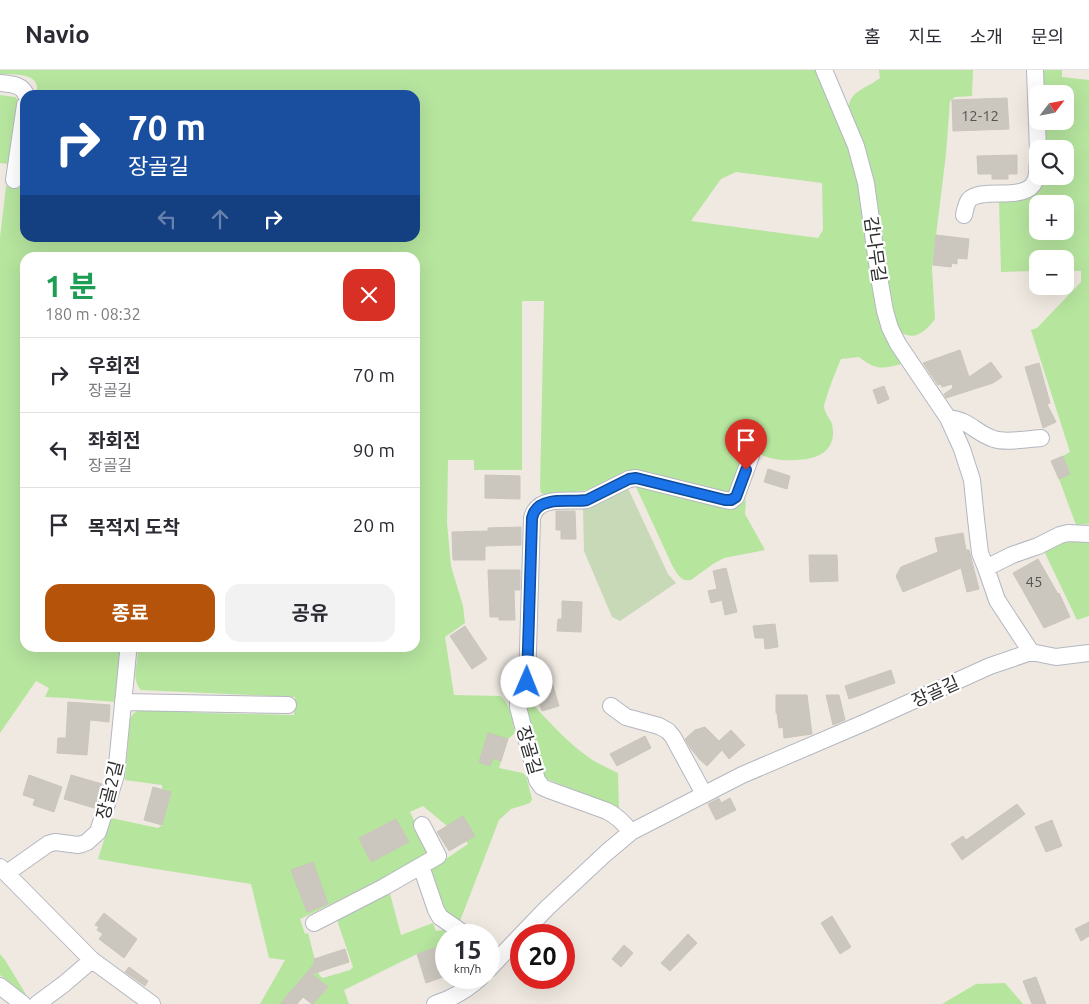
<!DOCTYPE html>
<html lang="ko">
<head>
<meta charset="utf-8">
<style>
	:root { --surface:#fff; --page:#f2f2f3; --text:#2b2b33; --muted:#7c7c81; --line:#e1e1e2; --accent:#b45309 }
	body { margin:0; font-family:Ubuntu,"Noto Sans KR",sans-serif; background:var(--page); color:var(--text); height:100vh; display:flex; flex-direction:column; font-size:19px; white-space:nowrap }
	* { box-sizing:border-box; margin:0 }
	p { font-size:16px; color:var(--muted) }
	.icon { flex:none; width:28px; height:28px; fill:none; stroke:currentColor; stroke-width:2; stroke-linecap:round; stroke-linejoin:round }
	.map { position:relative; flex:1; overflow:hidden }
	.drawer { position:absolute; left:20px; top:182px; width:400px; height:400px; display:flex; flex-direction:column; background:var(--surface); border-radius:15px; box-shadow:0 5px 20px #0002 }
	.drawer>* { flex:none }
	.guide { position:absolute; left:20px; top:20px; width:400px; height:152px; border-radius:15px; box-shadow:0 5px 20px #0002; background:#1a4fa0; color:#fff; overflow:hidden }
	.needle { width:32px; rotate:58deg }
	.controls { position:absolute; left:1029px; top:15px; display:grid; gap:10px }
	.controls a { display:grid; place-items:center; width:45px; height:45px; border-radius:10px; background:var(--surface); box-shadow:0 5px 20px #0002; font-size:25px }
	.speed { position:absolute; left:435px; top:854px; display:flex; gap:10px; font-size:25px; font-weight:700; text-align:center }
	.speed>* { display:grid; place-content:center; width:65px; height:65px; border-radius:50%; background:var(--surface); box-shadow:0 5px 20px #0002; line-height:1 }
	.speed small { font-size:12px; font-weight:400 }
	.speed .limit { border:8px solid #d22; background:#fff; color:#111 }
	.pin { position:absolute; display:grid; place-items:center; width:42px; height:42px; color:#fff; margin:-51px -21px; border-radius:50% 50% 50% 0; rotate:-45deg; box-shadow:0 0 5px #0007 }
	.pin .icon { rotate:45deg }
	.me { position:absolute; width:55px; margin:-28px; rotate:1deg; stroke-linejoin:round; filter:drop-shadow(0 0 4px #0008) }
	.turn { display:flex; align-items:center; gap:18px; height:105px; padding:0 25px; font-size:22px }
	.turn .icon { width:65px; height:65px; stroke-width:2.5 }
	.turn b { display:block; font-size:35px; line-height:42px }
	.lanes { display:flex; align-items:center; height:48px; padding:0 25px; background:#0003; justify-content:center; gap:25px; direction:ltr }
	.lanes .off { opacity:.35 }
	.round { display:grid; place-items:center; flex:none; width:52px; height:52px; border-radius:15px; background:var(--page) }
	.overview { display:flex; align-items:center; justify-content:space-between; height:85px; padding:0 25px }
	h1 { font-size:30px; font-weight:700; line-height:38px; color:#1e9e55 }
	.cta { display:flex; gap:10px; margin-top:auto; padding:10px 25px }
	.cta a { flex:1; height:58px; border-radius:15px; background:var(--accent); color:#fff; font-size:20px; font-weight:700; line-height:58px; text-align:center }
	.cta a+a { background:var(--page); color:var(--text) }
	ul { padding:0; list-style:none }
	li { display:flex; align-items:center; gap:15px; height:75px; padding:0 25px; border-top:1px solid var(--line) }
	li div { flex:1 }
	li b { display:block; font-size:19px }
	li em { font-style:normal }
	header { display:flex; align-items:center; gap:30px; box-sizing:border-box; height:70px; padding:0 25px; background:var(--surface); border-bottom:1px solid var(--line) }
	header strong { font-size:24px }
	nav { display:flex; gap:28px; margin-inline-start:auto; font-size:18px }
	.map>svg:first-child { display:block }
	.green { fill:#b6e59e; fill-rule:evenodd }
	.cemetery { fill:#c8d9b8 }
	.building { fill:#cbc7bf; stroke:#cbc5ba }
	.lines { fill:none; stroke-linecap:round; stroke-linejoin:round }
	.minor-casing { stroke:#b4b7c1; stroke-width:18 }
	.minor { stroke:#fff; stroke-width:16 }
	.route-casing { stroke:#114b97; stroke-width:12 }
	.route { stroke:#1a73e8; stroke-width:9 }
	.labels { text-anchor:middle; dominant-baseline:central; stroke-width:4.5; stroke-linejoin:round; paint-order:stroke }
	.number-label { font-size:15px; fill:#555452 }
	.street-label { font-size:18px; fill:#2e2e2e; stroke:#fff }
</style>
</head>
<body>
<header>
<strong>Navio</strong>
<nav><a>홈</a><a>지도</a><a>소개</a><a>문의</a></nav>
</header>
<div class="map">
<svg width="1089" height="934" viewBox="0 0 1089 934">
	<rect width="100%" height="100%" fill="#efe9e1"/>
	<path class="green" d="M 0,0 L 820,0 L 845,57 L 905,293 C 884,298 878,302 859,287 L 841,289 C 835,303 830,315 826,329 C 825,332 824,334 824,337 C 825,343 830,349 832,354 C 838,381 817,390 795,390 C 776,391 763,388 748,377 L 734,417 L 727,424 L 637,402 L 590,420 L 546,425 L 541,423 L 540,418 L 544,231 L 522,231 L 522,400 L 474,400 L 474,390 L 448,390 L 447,453 L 451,496 L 463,536 L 465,553 L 445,567 L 454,625 L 500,626 C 511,634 512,650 515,663 L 508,669 L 499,698 L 523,703 L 526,706 L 532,729 L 530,733 L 511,739 L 499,750 L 460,851 L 445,843 L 431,799 L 468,774 L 466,771 L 474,765 L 463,747 L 447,756 L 423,736 L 410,742 L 428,779 L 427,785 L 421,790 L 300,849 L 305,864 L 308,863 L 318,902 L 320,906 L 323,908 L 350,900 L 353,897 L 338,853 L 338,849 L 389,820 L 401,865 L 433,853 L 436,861 L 449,859 L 456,865 L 446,865 L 446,883 L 444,875 L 417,884 L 344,920 L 349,934 L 313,934 L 328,917 L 309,901 L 280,934 L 260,934 L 285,890 L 269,888 L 251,814 L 137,796 L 98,789 L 111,748 L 158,758 L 162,755 L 171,723 L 162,719 L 162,715 L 125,710 L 130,649 C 133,643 136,641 143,639 L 204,643 L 294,645 L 295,627 L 141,620 C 131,609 137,596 138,583 L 128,578 L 415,578 L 415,188 L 25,188 L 25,578 L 122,578 L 115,632 L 66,628 L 45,627 L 49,618 L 36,611 L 0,663 L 0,168 L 6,116 L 21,118 L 25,92 L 25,168 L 415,168 L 415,25 L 35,25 C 36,22 37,19 37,17 C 36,2 10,5 0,4 ZM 736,102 L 822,113 L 823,160 L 818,168 L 691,151 L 721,109 ZM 396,749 L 409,772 L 371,792 L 359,768 Z
		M 879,0 L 973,0 L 972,26 L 955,27 L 950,31 L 946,84 L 932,198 L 935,249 C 924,264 911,273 896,258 L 848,43 C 848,20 865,20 880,8 Z
		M 1040,0 L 1062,0 L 1062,7 L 1089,10 L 1089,454 L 1076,455 L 1059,409 L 1070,403 L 1063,386 L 1070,382 L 1031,260 L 1037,258 L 1081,212 L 1081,201 L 1065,201 L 1065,189 L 1038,189 L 1037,201 L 1001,202 L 999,131 C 1020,129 1040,134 1041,106 L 1065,106 L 1065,79 L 1041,79 L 1041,51 L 1065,51 L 1065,24 L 1040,24 ZM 1038,134 L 1065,134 L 1065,161 L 1038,161 Z
		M 0,25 L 15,27 L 17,29 L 18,31 L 8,94 L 0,93 Z
		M 638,415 L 726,438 C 736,438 740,437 746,429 L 745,444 L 765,480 L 724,488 L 713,494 L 691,510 C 680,512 677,503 672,495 L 636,417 Z
		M 1081,471 L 1089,472 L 1089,546 L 1077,550 L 1044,481 L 1062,473 Z
		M 527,629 C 547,648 564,670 587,686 C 596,693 608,698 618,703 L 619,739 L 545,708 L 525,639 Z
		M 0,884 L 5,890 L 27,926 L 0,905 Z
		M 1005,913 L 1023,934 L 942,934 L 976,914 Z"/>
	<path class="cemetery" d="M 627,416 L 668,504 L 676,513 L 620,551 L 612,547 L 584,481 L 583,438 Z"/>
	<path class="building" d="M 1007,28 L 1009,59 L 953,61 L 952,30 Z
		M 1017,85 L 1017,104 L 1008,104 L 1008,109 L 992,109 L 992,104 L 978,104 L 977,86 Z
		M 936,165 L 969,169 L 967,189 L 957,188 L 957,194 L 952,193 L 951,197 L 933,195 Z
		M 960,280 L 969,307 L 991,292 L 1002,307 L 993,313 L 946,328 L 944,324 L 953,318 L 952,314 L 942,317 L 941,314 L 938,315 L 923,293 Z
		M 1039,293 L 1050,333 L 1047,334 L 1056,352 L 1043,358 L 1025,297 Z
		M 884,316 L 889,329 L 878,334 L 873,320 Z
		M 1063,386 L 1070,404 L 1059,409 L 1051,391 Z
		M 768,399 L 790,406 L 787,419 L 764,412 Z
		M 485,405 L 520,406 L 520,429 L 485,428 Z
		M 556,441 L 575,441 L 576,469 L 561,469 L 561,460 L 556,460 Z
		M 521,457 L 521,475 L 485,476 L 485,490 L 453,490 L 452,462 L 488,461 L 488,458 Z
		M 963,463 L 966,480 L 969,480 L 979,519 L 967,522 L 961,498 L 903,522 L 896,506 L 901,497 L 938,482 L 935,468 Z
		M 809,485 L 837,485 L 838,511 L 810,512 Z
		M 1038,489 L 1058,524 L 1059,523 L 1070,547 L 1044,558 L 1013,503 Z
		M 726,498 L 737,542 L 725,545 L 722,530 L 711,533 L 708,521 L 717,519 L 713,501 Z
		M 488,500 L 520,500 L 520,520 L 514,520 L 515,550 L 499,550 L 499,547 L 490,547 Z
		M 562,531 L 582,532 L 581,562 L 557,561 L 558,549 L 562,549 Z
		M 775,554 L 778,577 L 765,579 L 764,568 L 755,568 L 753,556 Z
		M 465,556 L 487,589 L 472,599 L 450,566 Z
		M 891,600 L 895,613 L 849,629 L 845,616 Z
		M 551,609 L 559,636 L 542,641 L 535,619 L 537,614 Z
		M 776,625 L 807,625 L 812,664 L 784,668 L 783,657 L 779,658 L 777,643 L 776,643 Z
		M 826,625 L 839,625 L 845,650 L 833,655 Z
		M 68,632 L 110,635 L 109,652 L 90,650 L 87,685 L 57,683 L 58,668 L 66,668 Z
		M 705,657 L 719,671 L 731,660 L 745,675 L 729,689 L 722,680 L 707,696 L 698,688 L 698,687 L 691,679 L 685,669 L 695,660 Z
		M 488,663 L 508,669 L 501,691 L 493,688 L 490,696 L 479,692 Z
		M 645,666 L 651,678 L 617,696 L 610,684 Z
		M 29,705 L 62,717 L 54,742 L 33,735 L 35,729 L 23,725 Z
		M 71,705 L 102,714 L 94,738 L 64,729 Z
		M 153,717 L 171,722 L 162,755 L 144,750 Z
		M 719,728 L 721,733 L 730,728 L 736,740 L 716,750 L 708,734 Z
		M 1017,734 L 1025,744 L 962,790 L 951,774 L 963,766 L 966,770 Z
		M 463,746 L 475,766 L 449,781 L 437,762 Z
		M 396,749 L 409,772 L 371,792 L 359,768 Z
		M 1052,750 L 1062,776 L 1046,782 L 1035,757 Z
		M 313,792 L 328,834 L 307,842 L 291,800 Z
		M 104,843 L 137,869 L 124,888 L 99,869 L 103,864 L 97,860 L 99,857 L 95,855 Z
		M 832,846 L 851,877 L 840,884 L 821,853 Z
		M 1089,852 L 1089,866 L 1081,871 L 1075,859 Z
		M 688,864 L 697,873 L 670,901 L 661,893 Z
		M 444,875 L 446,883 L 446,906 L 426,913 L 417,884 Z
		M 624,875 L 633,883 L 621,897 L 612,889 Z
		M 345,879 L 349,892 L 312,904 L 328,917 L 313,934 L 312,934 L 303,927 L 297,934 L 280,934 L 315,893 L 314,889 Z
		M 129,897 L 148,911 L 145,916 L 125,902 Z
		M 1036,907 L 1046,934 L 1032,934 L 1023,911 Z"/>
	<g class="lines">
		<defs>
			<path id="minor" d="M 824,0 L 856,76 L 866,113 L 879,207 L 885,241 L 890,258 L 898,274 L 948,348 L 962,379 L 972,410 L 976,449 L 980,483 L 986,498 L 997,530 L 1031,582 L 1056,587 L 1089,583
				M 1035,0 L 1038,80
				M 0,13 C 10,14 22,14 26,25
				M 14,110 L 25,35
				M 964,145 C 965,140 966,134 969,130 C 982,116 1026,133 1035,111 C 1038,105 1037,97 1038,91
				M 948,348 C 970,350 975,363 994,369 C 1005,373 1029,369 1041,368
				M 986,498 L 1012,485 L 1038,476 L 1060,465 L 1068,463 L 1089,464
				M 123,632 L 288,635
				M 611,636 L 626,647 L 659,656 L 668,661 L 673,667 L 704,724
				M 631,762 C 624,753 617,746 607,741 L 549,720 L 542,717 L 537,710 L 518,637 L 518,630 L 527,613 L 532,448 C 533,446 533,443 535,441 C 544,426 572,432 587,430 L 629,409 L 636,408 L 725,430 L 731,431 L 736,427 L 751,386
				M 421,796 L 436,840 L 440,847 L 466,865
				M 0,797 L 92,890 L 152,934
				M 7,803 L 48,774 L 55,772 L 78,775 L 82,774 L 87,772 L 98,762 L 116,705 L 128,583
				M 314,853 L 384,817 L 438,786 L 422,755
				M 521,865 L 547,838 L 606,783 L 631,762 L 742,705 L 866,652 L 990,596 L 1031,582
				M 489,899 L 521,865
				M 0,916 L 23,934
				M 37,934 L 64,914 L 92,890
				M 435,934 C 453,928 466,921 480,908"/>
		</defs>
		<use href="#minor" class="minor-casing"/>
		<use href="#minor" class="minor"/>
	</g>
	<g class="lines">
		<defs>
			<path id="route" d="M 527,612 L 532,448 C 533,446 533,443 535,441 C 544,426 572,433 587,430 L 629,409 L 636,408 L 725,430 L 731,430 L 736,427 L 746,400"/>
		</defs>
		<use href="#route" class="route-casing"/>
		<use href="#route" class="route"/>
	</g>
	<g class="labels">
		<g class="number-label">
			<text x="980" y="45">12-12</text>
			<text x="1034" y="511">45</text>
		</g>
		<g class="street-label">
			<text transform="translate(876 179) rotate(82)">감나무길</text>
			<text transform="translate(935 621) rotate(-24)">장골길</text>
			<text transform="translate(530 680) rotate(74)">장골길</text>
			<text transform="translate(109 720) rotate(-76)">장골2길</text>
		</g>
	</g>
</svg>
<div class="controls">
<a><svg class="needle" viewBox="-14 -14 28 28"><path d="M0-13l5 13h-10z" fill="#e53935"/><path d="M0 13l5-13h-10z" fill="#7c7c81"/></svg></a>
<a><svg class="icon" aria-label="search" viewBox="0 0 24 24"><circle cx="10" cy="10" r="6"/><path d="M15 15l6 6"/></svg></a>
<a>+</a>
<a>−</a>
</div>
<div class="speed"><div>15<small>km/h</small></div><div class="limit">20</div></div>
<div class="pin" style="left:746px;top:400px;background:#d93025"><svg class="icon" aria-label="arrive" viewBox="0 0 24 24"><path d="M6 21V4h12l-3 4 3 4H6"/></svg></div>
<svg class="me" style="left:527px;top:612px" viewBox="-20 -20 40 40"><circle r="19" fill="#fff"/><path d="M0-13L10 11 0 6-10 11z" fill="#1a73e8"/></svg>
<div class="guide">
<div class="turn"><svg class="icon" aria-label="right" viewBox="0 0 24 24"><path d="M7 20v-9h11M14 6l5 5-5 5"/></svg><div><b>70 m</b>장골길</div></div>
<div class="lanes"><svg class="icon off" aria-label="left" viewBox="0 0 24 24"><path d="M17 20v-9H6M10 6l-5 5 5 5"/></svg><svg class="icon off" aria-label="ahead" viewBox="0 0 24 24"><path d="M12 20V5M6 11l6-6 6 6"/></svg><svg class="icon" aria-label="right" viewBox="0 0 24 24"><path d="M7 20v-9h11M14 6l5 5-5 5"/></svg></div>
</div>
<section class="drawer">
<div class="overview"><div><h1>1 분</h1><p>180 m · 08:32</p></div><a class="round" style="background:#d93025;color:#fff"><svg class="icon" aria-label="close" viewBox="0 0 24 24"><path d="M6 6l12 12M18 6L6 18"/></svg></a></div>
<ul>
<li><svg class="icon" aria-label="right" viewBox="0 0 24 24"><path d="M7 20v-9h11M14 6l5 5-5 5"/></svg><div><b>우회전</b><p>장골길</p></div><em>70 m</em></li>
<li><svg class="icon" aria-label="left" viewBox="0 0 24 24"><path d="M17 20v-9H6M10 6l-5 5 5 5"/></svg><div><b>좌회전</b><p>장골길</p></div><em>90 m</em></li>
<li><svg class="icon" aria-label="arrive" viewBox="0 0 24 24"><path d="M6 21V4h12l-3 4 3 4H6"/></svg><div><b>목적지 도착</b></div><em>20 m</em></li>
</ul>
<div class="cta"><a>종료</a><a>공유</a></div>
</section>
</div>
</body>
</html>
